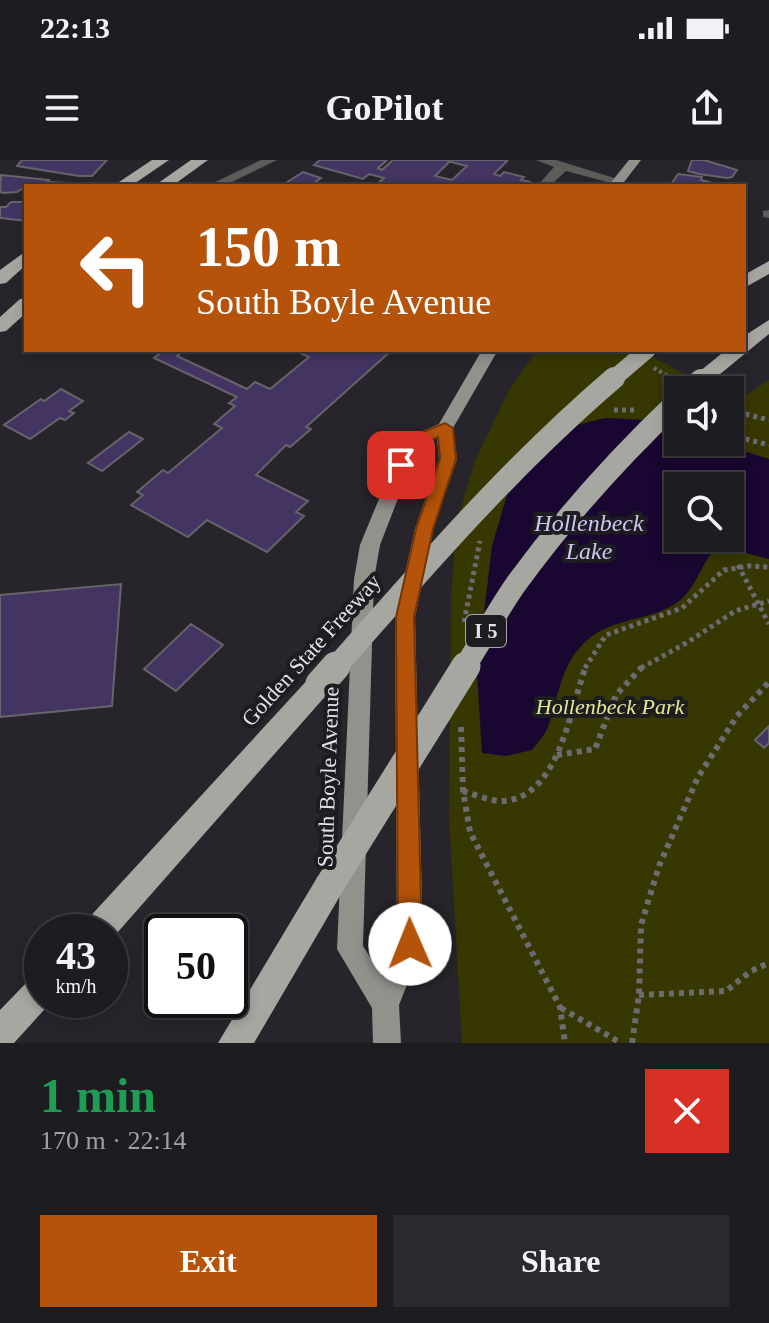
<!DOCTYPE html>
<html lang="en">
<head>
<meta charset="utf-8">
<style>
	:root { --surface:#1d1c20; --page:#2a292d; --text:#f1f3f6; --muted:#a0a1a5; --line:#3b3a3e; --accent:#b45309 }
	body { margin:0; font-family:"Times New Roman",serif; background:var(--page); color:var(--text); height:100vh; display:flex; flex-direction:column; font-size:30px; white-space:nowrap }
	* { box-sizing:border-box; margin:0 }
	p { font-size:26px; color:var(--muted) }
	.icon { flex:none; width:44px; height:44px; fill:none; stroke:currentColor; stroke-width:2; stroke-linecap:round; stroke-linejoin:round }
	.map { position:relative; height:883px; overflow:hidden }
	.drawer { display:flex; flex-direction:column; background:var(--surface); flex:1 }
	.drawer>* { flex:none }
	.guide { position:absolute; left:24px; top:24px; width:722px; height:168px; border-radius:0px; box-shadow:0 4px 12px #0003,0 0 0 2px var(--line); background:#b45309; color:#fff; overflow:hidden }
	.buttons { position:absolute; left:664px; top:216px; display:grid; gap:16px }
	.buttons a { display:grid; place-items:center; width:80px; height:80px; border-radius:0px; background:var(--surface); box-shadow:0 4px 12px #0003,0 0 0 2px var(--line); font-size:40px }
	.speed { position:absolute; left:24px; top:754px; display:flex; gap:16px; font-size:40px; font-weight:700; text-align:center }
	.speed>* { display:grid; place-content:center; width:104px; height:104px; border-radius:50%; background:var(--surface); box-shadow:0 4px 12px #0003,0 0 0 2px var(--line); line-height:1 }
	.speed small { font-size:20px; font-weight:400 }
	.speed .limit { border:4px solid #111; border-radius:12px; background:#fff; color:#111 }
	.pin { position:absolute; display:grid; place-items:center; width:68px; height:68px; color:#fff; margin:-34px; border-radius:16px; box-shadow:0 4px 12px #0006 }
	.me { position:absolute; width:88px; margin:-44px; rotate:359deg; stroke-linejoin:round; filter:drop-shadow(0 0 6px #0008) }
	.turn { display:flex; align-items:center; gap:28px; height:168px; padding:0 40px; font-size:36px }
	.turn .icon { width:104px; height:104px; stroke-width:2.5 }
	.turn b { display:block; font-size:56px; line-height:68px }
	.round { display:grid; place-items:center; flex:none; width:84px; height:84px; border-radius:0px; background:var(--page) }
	.head { display:flex; align-items:center; justify-content:space-between; height:136px; padding:0 40px }
	h1 { font-size:48px; font-weight:700; line-height:60px; color:#1e9e55 }
	.primary-button { display:flex; gap:16px; margin-top:auto; padding:16px 40px }
	.primary-button a { flex:1; height:92px; border-radius:0px; background:var(--accent); color:#fff; font-size:32px; font-weight:700; line-height:92px; text-align:center }
	.primary-button a+a { background:var(--page); color:var(--text) }
	.status { display:flex; justify-content:space-between; align-items:center; height:56px; padding:0 40px; background:var(--surface); direction:ltr }
	.status svg { height:22px; fill:currentColor }
	header { display:flex; justify-content:space-between; align-items:center; height:104px; padding:0 40px; background:var(--surface); font-size:36px; font-weight:700 }
	.map>svg:first-child { display:block }
	.green { fill:#363701; fill-rule:evenodd }
	.water { fill:#190731; fill-rule:evenodd }
	.building { fill:#443462; stroke:#66646b; stroke-width:2 }
	.lines { fill:none; stroke-linecap:round; stroke-linejoin:round }
	.path-far2 { stroke:#6d6b71; stroke-width:4; stroke-dasharray:3 3; stroke-linecap:butt }
	.path-far1 { stroke:#6d6b71; stroke-width:5; stroke-dasharray:4 4; stroke-linecap:butt }
	.path { stroke:#6d6b71; stroke-width:6; stroke-dasharray:5 5; stroke-linecap:butt }
	.minor { fill:#5c5c59; fill-rule:evenodd }
	.major { fill:#91928c; fill-rule:evenodd }
	.highway { fill:#a6a7a0; fill-rule:evenodd }
	.highway-bridge-far2 { stroke:#a6a7a0; stroke-width:17 }
	.highway-bridge-far1 { stroke:#a6a7a0; stroke-width:22 }
	.highway-bridge { stroke:#a6a7a0; stroke-width:29 }
	.route { fill:#b45309; stroke:#753606; stroke-width:2 }
	.labels { text-anchor:middle; dominant-baseline:central; stroke-width:8; stroke-linejoin:round; paint-order:stroke }
	.shield { fill:#1d1c21; stroke:#a8a7ab; stroke-width:2 }
	.shield-label { font-size:20px; font-weight:bold; fill:#e3e2e6 }
	.street-label { font-size:22px; fill:#e3e2e6; stroke:#1d1c21 }
	.park-label { font-size:22px; font-style:italic; fill:#e4e993; stroke:#1d1c21 }
	.water-label { font-size:24px; font-style:italic; fill:#d1c4f3; stroke:#1d1c21 }
</style>
</head>
<body>
<div class="status"><b>22:13</b><svg viewBox="0 0 49 12"><path d="M0 12V9h3v3zM5 12V6h3v6zM10 12V3h3v9zM15 12V0h3v12zM26 1h20v11H26zM47 4h2v5h-2z"/></svg></div>
<header><svg class="icon" aria-label="menu" viewBox="0 0 24 24"><path d="M4 6h16M4 12h16M4 18h16"/></svg>GoPilot<svg class="icon" aria-label="share" viewBox="0 0 24 24"><path d="M12 15V3M7 8l5-5 5 5M5 13v7h14v-7"/></svg></header>
<div class="map">
<svg width="769" height="883" viewBox="0 0 769 883">
	<rect width="100%" height="100%" fill="#27252b"/>
	<path class="green" d="M 537,190 L 641,190 L 713,230 L 678,230 L 678,282 L 730,282 L 730,239 L 736,242 L 769,220 L 769,883 L 462,883 L 449,657 L 451,436 L 457,361 L 475,301 L 508,232 ZM 678,326 L 730,326 L 730,378 L 678,378 Z"/>
	<path class="water" d="M 605,258 L 647,260 L 678,270 L 678,282 L 716,282 L 769,299 L 769,399 L 727,388 L 714,390 C 700,406 696,430 675,444 C 644,463 607,457 581,486 C 561,508 558,537 549,564 C 546,574 538,582 532,590 L 506,596 L 482,593 L 477,513 L 492,386 L 512,318 L 565,268 ZM 678,326 L 730,326 L 730,378 L 678,378 Z"/>
	<path class="building" d="M 22,0 L 107,0 L 92,16 L 79,16 L 17,6 Z
		M 320,0 L 387,0 L 378,8 L 382,10 L 393,0 L 451,0 L 435,16 L 452,20 L 467,6 L 451,2 L 453,0 L 505,0 L 507,1 L 494,14 L 500,16 L 504,12 L 524,17 L 521,20 L 530,22 L 527,26 L 381,26 L 376,25 L 384,18 L 369,14 L 363,19 L 314,5 Z
		M 692,0 L 704,0 L 737,10 L 732,17 L 727,18 L 699,14 L 688,11 Z
		M 303,12 L 321,18 L 310,26 L 281,26 Z
		M 678,14 L 702,17 L 701,20 L 723,26 L 674,26 L 672,23 Z
		M 1,15 L 49,20 L 47,22 L 66,23 L 64,26 L 26,26 L 17,32 L 4,33 L 0,32 Z
		M 11,42 L 26,42 L 26,61 L 0,58 L 0,47 L 6,47 Z
		M 165,190 L 184,190 L 177,196 L 247,229 L 255,222 L 270,229 L 309,197 L 302,194 L 307,190 L 392,190 L 306,267 L 311,269 L 290,287 L 286,285 L 256,315 L 308,341 L 296,352 L 304,356 L 267,392 L 207,360 L 188,377 L 131,345 L 143,335 L 137,332 L 163,310 L 168,313 L 222,268 L 214,264 L 235,246 L 229,243 L 237,237 L 154,198 Z
		M 61,229 L 83,241 L 69,251 L 74,253 L 65,260 L 60,258 L 30,279 L 4,265 L 41,239 L 44,241 Z
		M 129,272 L 143,279 L 102,311 L 88,303 Z
		M 121,424 L 112,546 L 0,557 L 0,435 Z
		M 191,464 L 223,485 L 176,531 L 144,509 Z
		M 769,566 L 769,583 L 764,588 L 755,580 Z"/>
	<g class="lines">
		<path class="path-far2" d="M 654,208 L 673,219"/>
		<path class="path-far1" d="M 614,250 L 636,250
			M 730,250 L 769,260
			M 730,275 L 769,285
			M 738,405 L 769,464
			M 464,462 L 480,381
			M 585,508 L 606,475 L 682,448 L 724,410 L 749,406 L 769,407
			M 641,508 L 688,482 L 735,451 L 769,441"/>
		<path class="path" d="M 461,567 L 463,631 L 470,672 L 560,847 L 565,883
			M 557,595 L 595,589 L 616,535 L 643,506
			M 463,631 C 476,635 492,642 505,641 C 560,635 570,548 586,506
			M 639,835 L 726,831 L 751,811 L 769,803
			M 561,848 L 621,883
			M 632,883 L 639,835 L 641,765 L 659,706 L 698,617 L 737,556 L 769,522"/>
		<path class="minor" d="M 261,0 L 277,0 L 224,26 L 207,26 Z
			M 536,0 L 556,0 L 624,21 L 618,25 L 566,11 L 550,26 L 537,26 L 554,7 Z
			M 769,50 L 769,58 L 763,57 L 763,51 Z"/>
		<path class="major" d="M 629,0 L 641,0 L 621,26 L 608,26 Z
			M 482,190 L 498,190 L 453,268 L 457,299 L 433,369 L 415,457 L 423,784 L 399,845 L 401,883 L 373,883 L 372,848 L 337,789 L 354,419 L 360,385 L 402,283 L 405,279 L 439,264 ZM 437,278 L 439,299 L 415,369 L 395,457 L 397,784 L 383,817 L 363,786 L 374,419 L 380,385 L 418,287 Z"/>
		<path class="highway" d="M 152,0 L 169,0 L 131,26 L 113,26 Z
			M 191,0 L 208,0 L 172,26 L 154,26 Z
			M 26,91 L 26,105 L 6,123 L 0,124 L 0,110 Z
			M 769,101 L 769,114 L 744,128 L 744,115 Z
			M 26,138 L 26,153 L 6,171 L 0,172 L 0,157 L 20,139 Z
			M 769,160 L 769,174 L 708,224 L 694,224 L 691,220 L 694,216 L 726,190 L 744,190 L 744,176 Z
			M 320,513 L 329,516 L 333,524 L 329,532 L 110,781 L 110,772 L 82,772 L 86,761 L 311,516 Z
			M 329,711 L 340,716 L 344,726 L 340,736 L 254,883 L 218,883 L 318,716 Z
			M 42,813 L 42,840 L 53,840 L 14,883 L 0,883 L 0,850 L 31,818 Z"/>
		<path class="highway-bridge-far2" d="M 612,220 L 647,190"/>
		<path class="highway-bridge-far1" d="M 690,230 L 701,220
			M 335,508 C 425,406 510,307 614,218
			M 464,508 C 482,480 497,451 516,424 C 564,358 619,297 678,241"/>
		<path class="highway-bridge" d="M 320,524 L 336,506
			M 329,726 L 466,506"/>
	</g>
	<path class="route" d="M 445,263 L 453,268 L 456,299 L 433,369 L 414,457 L 422,784 L 418,792 L 410,796 L 401,792 L 398,784 L 396,457 L 416,369 L 440,299 L 438,277 L 417,287 L 407,309 L 396,309 L 393,305 L 405,279 Z"/>
	<g class="labels">
		<rect class="shield" x="466" y="455" width="40" height="32" rx="6"/>
		<g class="shield-label">
			<text x="486" y="471">I 5</text>
		</g>
		<g class="street-label">
			<text transform="translate(311 490) rotate(-48)">Golden State Freeway</text>
			<text transform="translate(328 617) rotate(-88)">South Boyle Avenue</text>
		</g>
		<g class="park-label">
			<text x="610" y="546">Hollenbeck Park</text>
		</g>
		<g class="water-label">
			<text x="589" y="363">Hollenbeck<tspan x="589" dy="28">Lake</tspan></text>
		</g>
	</g>
</svg>
<div class="buttons">
<a><svg class="icon" aria-label="sound" viewBox="0 0 24 24"><path d="M4 9h4l5-4v14l-5-4H4zM17 9q2 3 0 6"/></svg></a>
<a><svg class="icon" aria-label="search" viewBox="0 0 24 24"><circle cx="10" cy="10" r="6"/><path d="M15 15l6 6"/></svg></a>
</div>
<div class="speed"><div>43<small>km/h</small></div><div class="limit">50</div></div>
<div class="pin" style="left:401px;top:305px;background:#d93025"><svg class="icon" aria-label="arrive" viewBox="0 0 24 24"><path d="M6 21V4h12l-3 4 3 4H6"/></svg></div>
<svg class="me" style="left:410px;top:784px" viewBox="-20 -20 40 40"><circle r="19" fill="#fff"/><path d="M0-13L10 11 0 6-10 11z" fill="#b45309"/></svg>
<div class="guide">
<div class="turn"><svg class="icon" aria-label="left" viewBox="0 0 24 24"><path d="M17 20v-9H6M10 6l-5 5 5 5"/></svg><div><b>150 m</b>South Boyle Avenue</div></div>
</div>
</div>
<section class="drawer">
<div class="head"><div><h1>1 min</h1><p>170 m · 22:14</p></div><a class="round" style="background:#d93025;color:#fff"><svg class="icon" aria-label="close" viewBox="0 0 24 24"><path d="M6 6l12 12M18 6L6 18"/></svg></a></div>
<div class="primary-button"><a>Exit</a><a>Share</a></div>
</section>
</body>
</html>
